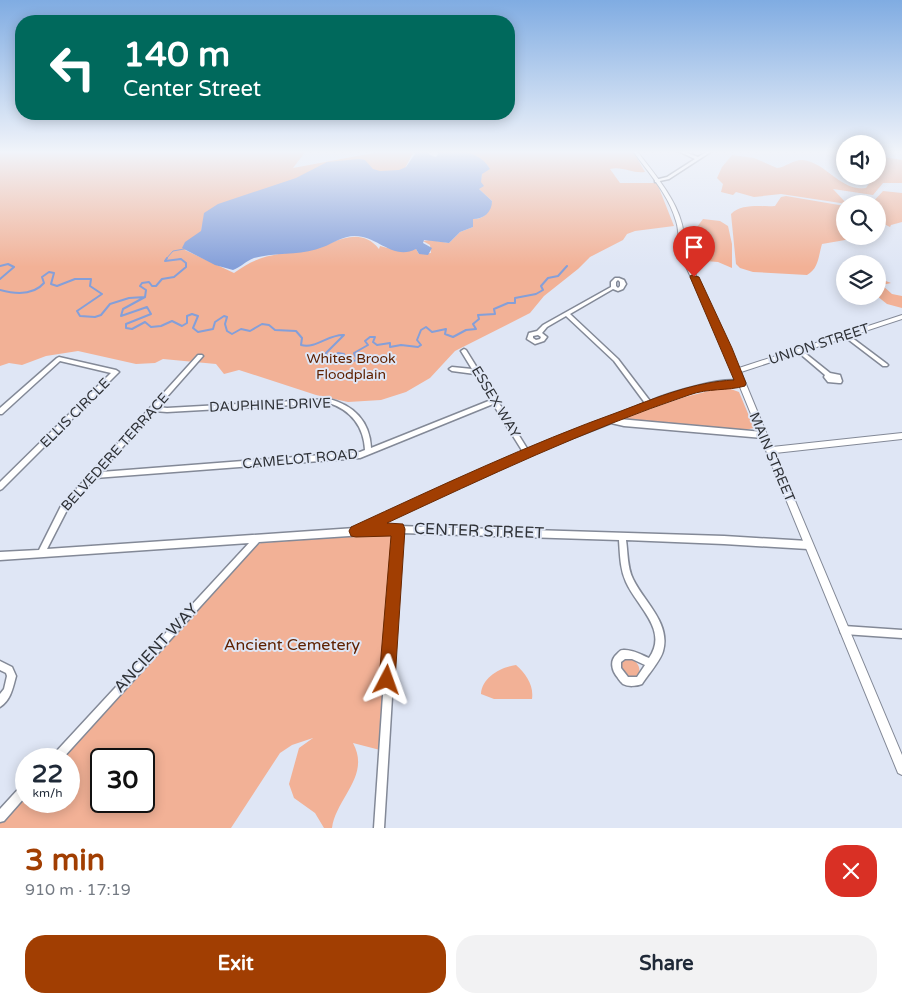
<!DOCTYPE html>
<html lang="en">
<head>
<meta charset="utf-8">
<style>
	:root { --surface:#fff; --page:#f2f2f3; --text:#1f2937; --muted:#747a83; --accent:#a13e02 }
	body { margin:0; font-family:"Varela Round",sans-serif; background:var(--page); color:var(--text); height:100vh; display:flex; flex-direction:column; font-size:19px; white-space:nowrap }
	* { box-sizing:border-box; margin:0 }
	p { font-size:16px; color:var(--muted) }
	.icon { flex:none; width:28px; height:28px; fill:none; stroke:currentColor; stroke-width:2; stroke-linecap:round; stroke-linejoin:round }
	.map { position:relative; height:828px; overflow:hidden }
	.side { display:flex; flex-direction:column; background:var(--surface); flex:1 }
	.side>* { flex:none }
	.hud { position:absolute; left:15px; top:15px; width:500px; height:105px; border-radius:20px; box-shadow:0 2px 12px #0003; background:#00695c; color:#fff; overflow:hidden }
	.fabs { position:absolute; left:836px; top:135px; display:grid; gap:10px }
	.fabs a { display:grid; place-items:center; width:50px; height:50px; border-radius:50%; background:var(--surface); box-shadow:0 2px 12px #0003; font-size:25px }
	.speed { position:absolute; left:15px; top:748px; display:flex; gap:10px; font-size:25px; font-weight:700; text-align:center }
	.speed>* { display:grid; place-content:center; width:65px; height:65px; border-radius:50%; background:var(--surface); box-shadow:0 2px 12px #0003; line-height:1 }
	.speed small { font-size:12px; font-weight:400 }
	.speed .limit { border:2px solid #111; border-radius:8px; background:#fff; color:#111 }
	.pin { position:absolute; display:grid; place-items:center; width:42px; height:42px; color:#fff; margin:-51px -21px; border-radius:50% 50% 50% 0; rotate:-45deg; box-shadow:0 0 5px #0007 }
	.pin .icon { rotate:45deg }
	.me { position:absolute; width:55px; margin:-28px; rotate:4deg; stroke-linejoin:round; filter:drop-shadow(0 0 4px #0008) }
	.turn { display:flex; align-items:center; gap:18px; height:105px; padding:0 25px; font-size:22px }
	.turn .icon { width:65px; height:65px; stroke-width:2.5 }
	.turn b { display:block; font-size:35px; line-height:42px }
	.round { display:grid; place-items:center; flex:none; width:52px; height:52px; border-radius:20px; background:var(--page) }
	.summary { display:flex; align-items:center; justify-content:space-between; height:85px; padding:0 25px }
	h1 { font-size:30px; font-weight:700; line-height:38px; color:var(--accent) }
	.action { display:flex; gap:10px; margin-top:auto; padding:10px 25px }
	.action a { flex:1; height:58px; border-radius:20px; background:var(--accent); color:#fff; font-size:20px; font-weight:700; line-height:58px; text-align:center }
	.action a+a { background:var(--page); color:var(--text) }
	.map>svg:first-child { display:block }
	.green { fill:#f2b196; fill-rule:evenodd }
	.water { fill:#849fd9 }
	.lines { fill:none; stroke-linecap:round; stroke-linejoin:round }
	.stream-far1 { stroke:#849fd9; stroke-width:1 }
	.stream { stroke:#849fd9; stroke-width:2 }
	.minor-casing { stroke:#838997; stroke-width:3 }
	.major-casing { stroke:#838997; stroke-width:2 }
	.minor { fill:#fff; fill-rule:evenodd }
	.major { fill:#fff; fill-rule:evenodd }
	.route { fill:#a13e02; stroke:#692801 }
	.labels { text-anchor:middle; dominant-baseline:central; stroke-width:4; stroke-linejoin:round; paint-order:stroke }
	.street-label { font-size:14px; fill:#2f3237; stroke:#dfe6f5 }
	.park-label { font-size:14px; fill:#5e2101; stroke:#dfe6f5 }
	.near-street-label { font-size:16px; fill:#2f3237; stroke:#dfe6f5 }
	.near-park-label { font-size:16px; fill:#5e2101; stroke:#dfe6f5 }
</style>
</head>
<body>
<div class="map">
<svg width="902" height="828" viewBox="0 0 902 828">
	<rect width="100%" height="100%" fill="#dfe6f5"/>
	<path class="green" d="M 0,151 L 306,151 L 293,168 L 384,151 L 414,151 L 404,170 L 291,181 L 212,215 L 202,225 L 201,235 L 185,250 L 234,273 C 261,253 277,255 307,250 C 332,246 358,223 379,249 L 380,246 L 403,252 L 416,249 L 419,254 L 431,253 L 430,245 L 423,241 L 430,240 L 449,243 L 460,232 L 473,227 L 473,219 C 486,219 488,212 492,201 L 479,189 L 482,174 L 488,166 L 484,162 L 460,151 L 633,151 L 645,172 C 633,174 623,166 610,169 L 620,183 L 657,183 L 674,226 L 635,231 L 627,234 L 623,240 L 590,257 L 578,269 L 544,296 L 530,313 L 455,351 L 430,378 L 406,392 L 381,400 L 348,402 L 316,395 L 239,370 L 224,374 L 216,364 L 163,359 L 155,363 L 136,364 L 78,351 L 46,356 L 22,365 L 9,363 L 0,366 Z
		M 732,155 L 754,158 L 777,168 C 786,167 794,159 803,160 C 827,163 841,192 866,188 L 873,178 L 878,176 L 878,156 L 902,160 L 902,183 L 883,183 L 873,195 L 833,189 L 847,204 L 781,194 L 754,197 L 736,192 L 733,195 L 721,192 L 723,184 L 717,178 L 722,167 Z
		M 883,191 L 902,193 L 902,222 L 891,225 L 890,227 L 878,221 L 878,204 L 871,204 Z
		M 786,196 L 845,206 L 845,236 L 868,236 L 822,244 C 818,257 819,268 807,275 L 753,272 L 740,268 L 736,264 L 731,214 C 742,203 761,207 775,206 L 781,197 Z
		M 703,219 L 720,221 L 728,226 L 732,244 L 732,268 L 718,262 L 693,260 C 686,250 683,240 683,228 L 697,227 Z
		M 878,278 L 891,283 L 882,285 L 892,294 L 902,296 L 902,308 L 887,304 L 877,296 Z
		M 725,387 L 739,392 L 754,428 L 740,431 L 621,419 L 685,397 Z
		M 387,534 L 395,534 L 380,750 L 353,743 C 371,776 336,798 332,828 L 324,828 L 315,813 L 294,798 L 289,784 L 299,748 L 313,738 L 292,745 L 280,753 L 231,828 L 0,828 L 0,822 L 26,793 L 26,801 L 69,801 L 69,759 L 58,759 L 254,547 L 261,543 ZM 101,759 L 144,759 L 144,801 L 101,801 Z
		M 628,657 C 636,661 641,665 639,674 L 635,678 L 629,678 L 621,671 L 620,661 Z
		M 516,665 C 526,674 534,685 532,699 L 494,699 L 481,694 C 482,677 501,667 516,665 Z"/>
	<path class="water" d="M 417,151 L 427,151 L 430,155 L 436,157 L 440,151 C 459,151 479,150 490,169 L 482,174 L 481,182 L 484,186 L 479,189 L 492,201 C 492,212 484,219 473,219 L 473,227 L 460,232 L 449,243 L 424,240 L 423,243 L 432,248 L 428,255 L 419,254 L 416,249 C 393,261 378,236 355,236 C 342,236 334,243 323,247 C 301,256 276,252 254,258 C 246,261 241,267 233,270 L 215,265 L 182,248 L 185,242 L 201,231 L 204,213 L 218,204 L 296,178 L 327,162 L 359,159 L 365,160 L 373,169 L 380,171 L 399,170 L 406,167 Z"/>
	<g class="lines">
		<path class="stream-far1" d="M 166,259 L 173,251 L 184,249
			M 179,259 L 181,259"/>
		<path class="stream" d="M 0,266 L 8,264 L 14,267 L 0,279
			M 0,290 C 15,294 33,296 44,283 L 42,277 L 49,272 L 54,273 L 51,284 L 57,286 L 75,279 L 91,279 L 90,286 L 102,294 L 77,311 L 80,316 L 95,317 L 101,315 L 110,304 L 129,298 L 145,297 L 123,309 L 121,316 L 147,307 L 151,314 L 126,324 L 126,328 L 132,329 L 145,322 L 151,327 L 161,326 L 172,321 L 182,326 L 187,323 L 187,316 L 192,314 L 198,316 L 193,328 L 198,332 L 213,329 L 215,322 L 224,316 L 227,317 L 225,324 L 227,331 L 232,334 L 241,329 L 250,331 L 262,324 L 269,325 L 275,330 L 296,331 L 302,338 L 301,345 C 317,349 328,334 344,335 L 326,353 L 328,358 L 332,358 L 338,353 L 344,354 L 345,363 L 357,360 L 354,353 L 368,345 L 365,341 L 370,337 L 375,337 L 373,342 L 377,345 L 390,343 L 390,347 L 401,345 L 418,347 L 421,345 L 417,340 L 421,330 L 426,327 L 432,332 L 446,329 L 445,334 L 453,337 L 466,330 L 476,329 L 473,324 L 479,319 L 478,315 L 495,314 L 494,309 L 508,303 L 515,303 L 515,298 L 536,294 L 543,290 L 541,286 L 548,278 L 558,276 L 567,266
			M 145,297 L 146,290 L 140,286 L 142,283 L 149,282 L 152,286 L 156,286 L 162,279 L 174,277 L 186,267 L 186,263 L 181,259 L 165,261 L 167,258"/>
		<defs>
			<path id="minor" d="M 678,151 L 682,151 L 698,157 L 708,151 L 712,151 L 669,179 L 655,182 L 655,180 L 667,177 L 695,159 Z
				M 615,278 L 619,278 L 624,280 L 626,284 L 623,289 L 618,291 L 613,289 L 570,314 L 618,359 L 650,401 C 666,394 731,373 744,383 C 738,387 722,386 714,387 C 680,392 649,406 619,419 L 763,432 L 765,433 L 766,435 L 765,437 L 763,438 L 624,426 L 611,423 L 529,455 L 372,527 L 398,526 L 724,536 L 808,541 L 811,542 L 812,545 L 811,548 L 808,549 L 724,544 L 626,540 C 628,553 627,567 633,579 C 644,602 671,623 663,651 C 661,660 647,676 642,684 C 637,686 628,687 623,684 C 623,684 618,679 618,678 C 612,671 609,661 617,654 C 619,652 620,650 623,650 C 632,649 642,655 649,658 C 669,630 637,607 626,582 C 620,569 620,554 619,540 L 402,533 L 384,828 L 374,828 L 394,533 L 259,542 L 62,759 L 50,759 L 52,756 L 249,543 L 0,560 L 0,552 L 39,550 L 61,506 L 198,355 L 202,355 L 203,356 L 158,407 L 167,408 L 329,399 C 353,405 370,421 371,448 L 491,400 L 475,374 L 452,371 L 449,369 L 452,367 L 472,369 L 461,351 L 464,349 L 466,350 L 528,450 L 609,418 L 645,403 L 614,361 L 566,316 L 547,327 L 542,333 L 547,337 L 544,341 L 535,344 L 527,339 L 529,333 L 537,331 L 543,325 L 611,287 L 611,282 ZM 618,280 L 620,282 L 620,286 L 618,288 L 616,286 L 616,282 ZM 538,335 L 541,337 L 540,339 L 536,340 L 533,338 L 533,336 ZM 329,403 C 351,410 364,427 365,450 L 360,452 L 101,472 L 154,411 L 167,412 ZM 493,404 L 523,452 L 355,528 L 47,549 L 67,510 L 95,478 L 360,458 ZM 625,659 L 632,659 L 645,665 L 637,677 L 628,677 L 621,668 L 621,662 Z
				M 847,334 L 887,364 L 888,365 L 887,366 L 883,366 L 845,337 L 844,336 Z
				M 800,349 L 830,373 L 840,375 L 842,381 L 841,383 L 839,383 L 828,382 L 824,377 L 825,375 L 798,352 L 797,351 Z
				M 59,357 L 116,370 L 119,372 L 2,489 L 0,490 L 0,482 L 111,373 L 60,361 L 2,414 L 0,414 L 0,408 L 57,358 Z
				M 844,626 L 902,630 L 902,638 L 844,634 L 841,633 L 840,630 L 841,627 Z
				M 0,661 L 12,667 L 16,676 C 13,687 11,700 0,707 L 0,694 L 4,689 L 7,676 L 6,673 L 0,670 Z
				M 26,784 L 26,796 L 4,821 L 0,822 L 0,809 L 22,785 Z"/>
			<path id="major" d="M 633,151 L 637,151 C 652,171 674,196 681,221 C 685,232 683,244 687,256 L 739,368 L 902,315 L 902,319 L 741,372 L 772,447 L 902,433 L 902,439 L 775,453 L 902,755 L 902,775 L 898,773 L 724,348 L 681,256 C 677,244 680,232 676,221 C 669,195 648,172 633,151 Z"/>
		</defs>
		<use href="#minor" class="minor-casing"/>
		<use href="#major" class="major-casing"/>
		<use href="#minor" class="minor"/>
		<use href="#major" class="major"/>
	</g>
	<linearGradient id="sky" x2="0" y2="1"><stop stop-color="#80ace2"/><stop offset="0.57" stop-color="#f1f4fa"/><stop offset="1" stop-color="#f1f4fa" stop-opacity="0"/></linearGradient>
	<rect width="902" height="267" fill="url(#sky)"/>
	<path class="route" d="M 691,275 L 699,277 L 732,348 L 746,383 L 745,386 C 728,391 708,388 689,395 C 585,430 486,477 387,523 L 403,524 L 405,529 L 395,680 L 393,686 L 387,688 L 381,686 L 379,680 L 391,536 L 356,537 L 351,536 L 349,531 L 351,527 C 440,486 529,444 621,411 C 658,397 694,382 734,380 L 690,277 Z"/>
	<g class="labels">
		<g class="street-label">
			<text transform="translate(819 344) rotate(-18)">UNION STREET</text>
			<text transform="translate(496 402) rotate(59)">ESSEX WAY</text>
			<text transform="translate(270 405) rotate(-2)">DAUPHINE DRIVE</text>
			<text transform="translate(75 413) rotate(-45)">ELLIS CIRCLE</text>
			<text transform="translate(115 452) rotate(-48)">BELVEDERE TERRACE</text>
			<text transform="translate(772 457) rotate(67)">MAIN STREET</text>
			<text transform="translate(300 459) rotate(-5)">CAMELOT ROAD</text>
		</g>
		<g class="park-label">
			<text x="351" y="358">Whites Brook<tspan x="351" dy="16">Floodplain</tspan></text>
		</g>
		<g class="near-street-label">
			<text transform="translate(479 531) rotate(2)">CENTER STREET</text>
			<text transform="translate(156 648) rotate(-47)">ANCIENT WAY</text>
		</g>
		<g class="near-park-label">
			<text x="292" y="645">Ancient Cemetery</text>
		</g>
	</g>
</svg>
<div class="fabs">
<a><svg class="icon" aria-label="sound" viewBox="0 0 24 24"><path d="M4 9h4l5-4v14l-5-4H4zM17 9q2 3 0 6"/></svg></a>
<a><svg class="icon" aria-label="search" viewBox="0 0 24 24"><circle cx="10" cy="10" r="6"/><path d="M15 15l6 6"/></svg></a>
<a><svg class="icon" aria-label="layers" viewBox="0 0 24 24"><path d="M12 4l9 5-9 5-9-5zM3 14l9 5 9-5"/></svg></a>
</div>
<div class="speed"><div>22<small>km/h</small></div><div class="limit">30</div></div>
<div class="pin" style="left:694px;top:277px;background:#d93025"><svg class="icon" aria-label="arrive" viewBox="0 0 24 24"><path d="M6 21V4h12l-3 4 3 4H6"/></svg></div>
<svg class="me" style="left:387px;top:680px" viewBox="-20 -20 40 40"><path d="M0-17L14 15 0 8-14 15z" fill="#a13e02" stroke="#fff" stroke-width="4"/></svg>
<div class="hud">
<div class="turn"><svg class="icon" aria-label="left" viewBox="0 0 24 24"><path d="M17 20v-9H6M10 6l-5 5 5 5"/></svg><div><b>140 m</b>Center Street</div></div>
</div>
</div>
<section class="side">
<div class="summary"><div><h1>3 min</h1><p>910 m · 17:19</p></div><a class="round" style="background:#d93025;color:#fff"><svg class="icon" aria-label="close" viewBox="0 0 24 24"><path d="M6 6l12 12M18 6L6 18"/></svg></a></div>
<div class="action"><a>Exit</a><a>Share</a></div>
</section>
</body>
</html>
